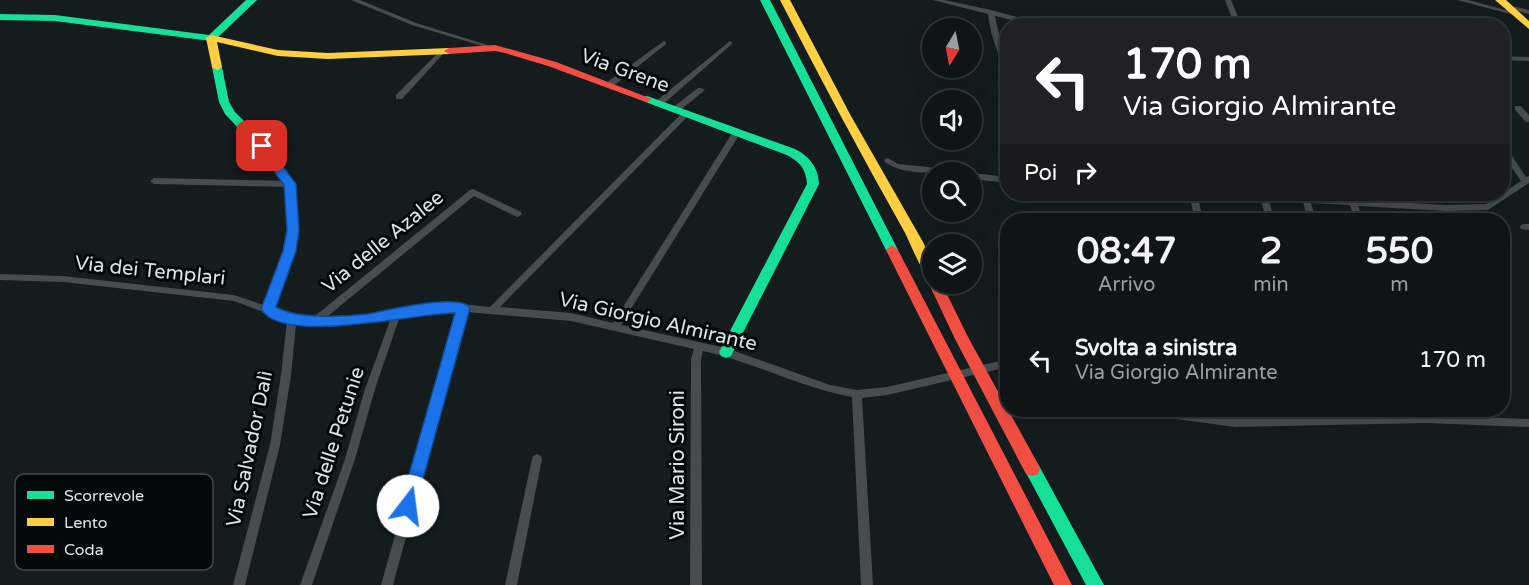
<!DOCTYPE html>
<html lang="it">
<head>
<meta charset="utf-8">
<style>
	:root { --surface:#0f1516; --page:#1d2223; --text:#f1f3f6; --muted:#9b9fa1; --line:#2f3435 }
	body { margin:0; font-family:"Varela Round",sans-serif; background:var(--page); color:var(--text); height:100vh; display:flex; flex-direction:column; font-size:22px; white-space:nowrap }
	* { box-sizing:border-box; margin:0 }
	p { font-size:20px; color:var(--muted) }
	.icon { flex:none; width:33px; height:33px; fill:none; stroke:currentColor; stroke-width:2; stroke-linecap:round; stroke-linejoin:round }
	.map { position:relative; flex:1; overflow:hidden }
	.side { position:absolute; left:1000px; top:213px; width:510px; height:204px; display:flex; flex-direction:column; background:var(--surface); border-radius:24px; box-shadow:0 6px 24px #0002,0 0 0 2px var(--line) }
	.side>* { flex:none }
	.banner { position:absolute; left:1000px; top:18px; width:510px; height:183px; border-radius:24px; box-shadow:0 6px 24px #0002,0 0 0 2px var(--line); background:#202124; color:#fff; overflow:hidden }
	.needle { width:39px; rotate:190deg }
	.tools { position:absolute; left:922px; top:18px; display:grid; gap:12px }
	.tools a { display:grid; place-items:center; width:60px; height:60px; border-radius:50%; background:var(--surface); box-shadow:0 6px 24px #0002,0 0 0 2px var(--line); font-size:30px }
	.pin { position:absolute; display:grid; place-items:center; width:51px; height:51px; color:#fff; margin:-26px; border-radius:12px; box-shadow:0 3px 9px #0006 }
	.me { position:absolute; width:66px; margin:-33px; rotate:15deg; stroke-linejoin:round; filter:drop-shadow(0 0 4px #0008) }
	.turn { display:flex; align-items:center; gap:21px; height:126px; padding:0 24px; font-size:27px }
	.turn .icon { width:78px; height:78px; stroke-width:2.5 }
	.turn b { display:block; font-size:42px; line-height:51px }
	.then { display:flex; align-items:center; height:57px; padding:0 24px; background:#0003; gap:12px; font-size:22px }
	.eta { display:flex; justify-content:space-evenly; align-items:center; height:102px; text-align:center }
	.eta b { font-size:36px; font-weight:700; line-height:42px }
	ul { padding:0; list-style:none }
	li { display:flex; align-items:center; gap:18px; height:90px; padding:0 24px }
	li div { flex:1 }
	li b { display:block; font-size:22px }
	li em { font-style:normal }
	.map>svg:first-child { display:block }
	.lines { fill:none; stroke-linecap:round; stroke-linejoin:round }
	.street { fill:#474d4e; fill-rule:evenodd }
	.fast { fill:#16e098; fill-rule:evenodd }
	.slow { fill:#ffcf43; fill-rule:evenodd }
	.jam { fill:#f24e42; fill-rule:evenodd }
	.route { fill:#1a73e8; stroke:#114b97; stroke-width:1.5 }
	.labels { text-anchor:middle; dominant-baseline:central; stroke-width:6; stroke-linejoin:round; paint-order:stroke }
	.street-label { font-size:20px; fill:#dbe5e6; stroke:#030809 }
	.key { fill:#030809; stroke:#444a4b; stroke-width:1.5 }
	.key-label { font-size:16px; fill:#dbe5e6 }
</style>
</head>
<body>
<div class="map">
<svg width="1529" height="585" viewBox="0 0 1529 585">
	<rect width="100%" height="100%" fill="#141c1d"/>
	<g class="lines">
		<path class="street" d="M 351,0 L 360,0 L 416,23 L 494,47 L 491,49 L 489,48 L 412,25 Z
			M 933,0 L 944,0 L 991,10 L 1047,25 L 1038,26 L 995,16 C 998,36 1008,54 1008,74 L 1004,72 L 991,32 L 988,14 Z
			M 1225,0 L 1231,0 L 1242,26 L 1235,26 Z
			M 1457,0 L 1468,0 L 1517,13 L 1514,15 Z
			M 1508,5 L 1529,10 L 1529,14 L 1506,8 L 1506,6 Z
			M 664,41 L 666,42 L 666,44 L 612,87 L 606,87 L 606,83 Z
			M 730,41 L 732,42 L 732,44 L 661,106 L 655,106 L 655,102 Z
			M 441,51 L 443,52 L 443,54 L 402,99 L 396,99 L 396,95 L 439,52 Z
			M 1503,56 L 1529,57 L 1529,61 L 1503,60 Z
			M 698,88 L 701,88 L 705,90 L 678,112 L 672,112 L 672,108 Z
			M 1515,106 L 1521,106 L 1529,115 L 1529,122 L 1526,122 L 1515,110 Z
			M 683,112 L 686,112 L 690,114 L 500,307 L 571,313 L 613,323 L 734,130 L 740,130 L 741,132 L 621,325 L 726,348 L 830,385 L 857,390 L 887,387 L 1008,359 L 1008,367 L 887,395 L 862,398 L 873,585 L 861,585 L 852,397 C 801,388 754,362 703,351 L 701,359 L 702,585 L 690,585 L 691,359 L 694,349 L 571,321 L 467,312 L 393,585 L 381,585 L 458,311 L 453,311 L 400,316 L 375,389 L 355,459 L 312,585 L 300,585 L 345,459 L 365,389 L 391,318 L 364,323 L 296,324 L 291,375 L 280,445 L 245,585 L 233,585 L 270,445 L 281,375 L 287,321 L 234,301 L 63,282 L 0,280 L 0,274 L 63,276 L 234,295 L 296,316 L 315,316 L 470,190 L 473,189 L 521,212 L 522,214 L 518,217 L 515,216 L 474,196 L 328,316 L 364,315 L 397,309 L 453,303 L 490,307 Z
			M 1503,146 L 1506,147 L 1526,177 L 1529,176 L 1529,183 L 1488,210 L 1446,211 L 1358,206 L 1363,220 L 1355,220 L 1350,205 L 1311,203 L 1316,220 L 1308,220 L 1303,202 L 1269,200 L 1274,220 L 1266,220 L 1261,200 L 1214,197 L 1210,194 L 1252,194 L 1446,205 L 1486,204 L 1521,181 L 1503,155 Z
			M 888,158 L 898,164 L 947,169 L 951,172 C 934,174 898,174 884,161 L 885,159 Z
			M 972,173 L 1008,177 L 1008,183 L 972,179 Z
			M 154,178 L 290,181 L 294,184 L 290,187 L 154,184 L 150,181 Z
			M 1189,194 L 1197,194 L 1203,220 L 1195,220 Z
			M 1524,224 L 1529,224 L 1529,230 L 1521,229 L 1520,227 L 1521,225 Z
			M 1135,410 L 1168,410 L 1229,418 L 1227,410 L 1237,410 L 1239,419 L 1290,417 L 1288,410 L 1298,410 L 1300,417 L 1426,415 L 1529,419 L 1529,427 L 1426,423 L 1235,427 L 1140,414 L 1136,413 Z
			M 537,454 L 541,456 L 542,459 L 517,585 L 505,585 L 532,459 L 533,456 Z"/>
		<path class="fast" d="M 246,0 L 257,0 L 215,40 L 211,41 L 55,21 L 0,20 L 0,14 L 55,15 L 209,35 Z
			M 760,0 L 770,0 L 898,250 L 897,253 L 892,255 L 886,250 Z
			M 217,64 L 222,67 L 229,102 L 235,112 L 266,143 L 296,184 L 299,230 L 296,251 L 275,309 L 273,313 L 263,313 L 261,309 L 284,251 L 287,230 L 284,185 L 258,149 L 225,114 L 219,102 L 212,67 Z
			M 647,96 L 795,149 C 810,157 818,167 819,184 L 731,356 L 726,358 L 721,356 L 719,352 L 807,184 C 806,169 800,162 787,155 L 643,101 L 643,97 Z
			M 1032,462 L 1038,464 L 1104,585 L 1086,585 L 1024,469 L 1026,464 Z"/>
		<path class="slow" d="M 780,0 L 790,0 L 851,116 L 923,242 L 933,263 L 933,282 C 924,279 910,242 904,231 C 861,155 820,78 780,0 Z
			M 1495,0 L 1506,0 L 1529,21 L 1529,29 Z
			M 211,35 L 278,50 L 328,53 L 449,48 L 454,51 L 449,54 L 328,59 L 278,56 L 217,42 L 222,67 L 217,70 L 212,67 L 206,38 Z"/>
		<path class="jam" d="M 495,45 L 556,62 L 652,99 L 647,102 L 643,101 L 548,66 L 505,53 L 495,51 L 449,54 L 444,51 L 449,48 Z
			M 892,245 L 898,250 L 1072,585 L 1054,585 L 886,250 Z
			M 931,280 L 933,280 L 933,284 L 942,284 L 968,337 L 1038,464 L 1040,469 L 1038,474 L 1032,476 L 1026,474 L 955,339 L 929,284 Z"/>
	</g>
	<path class="route" d="M 262,142 L 266,144 L 296,184 L 299,230 L 296,251 L 276,307 C 296,319 343,317 367,314 C 385,311 461,292 470,308 L 414,512 L 408,514 L 402,512 L 400,506 L 455,313 C 417,313 282,346 261,309 L 283,251 L 287,230 L 284,185 L 256,146 Z"/>
	<g class="labels">
		<g class="street-label">
			<text transform="translate(625 71) rotate(20)">Via Grene</text>
			<text transform="translate(383 242) rotate(-39)">Via delle Azalee</text>
			<text transform="translate(150 271) rotate(6)">Via dei Templari</text>
			<text transform="translate(658 322) rotate(13)">Via Giorgio Almirante</text>
			<text transform="translate(334 443) rotate(-72)">Via delle Petunie</text>
			<text transform="translate(250 449) rotate(-78)">Via Salvador Dalì</text>
			<text transform="translate(678 465) rotate(-90)">Via Mario Sironi</text>
		</g>
	</g>
	<rect x="15" y="474" width="198" height="96" rx="9" class="key"/>
	<rect x="27" y="491" width="27" height="8" fill="#16e098"/>
	<rect x="27" y="518" width="27" height="8" fill="#ffcf43"/>
	<rect x="27" y="545" width="27" height="8" fill="#f24e42"/>
	<g class="key-label">
		<text x="64" y="501">Scorrevole</text>
		<text x="64" y="528">Lento</text>
		<text x="64" y="555">Coda</text>
	</g>
</svg>
<div class="tools">
<a><svg class="needle" viewBox="-14 -14 28 28"><path d="M0-13l5 13h-10z" fill="#e53935"/><path d="M0 13l5-13h-10z" fill="#9b9fa1"/></svg></a>
<a><svg class="icon" aria-label="sound" viewBox="0 0 24 24"><path d="M4 9h4l5-4v14l-5-4H4zM17 9q2 3 0 6"/></svg></a>
<a><svg class="icon" aria-label="search" viewBox="0 0 24 24"><circle cx="10" cy="10" r="6"/><path d="M15 15l6 6"/></svg></a>
<a><svg class="icon" aria-label="layers" viewBox="0 0 24 24"><path d="M12 4l9 5-9 5-9-5zM3 14l9 5 9-5"/></svg></a>
</div>
<div class="pin" style="left:262px;top:146px;background:#d93025"><svg class="icon" aria-label="arrive" viewBox="0 0 24 24"><path d="M6 21V4h12l-3 4 3 4H6"/></svg></div>
<svg class="me" style="left:408px;top:506px" viewBox="-20 -20 40 40"><circle r="19" fill="#fff"/><path d="M0-13L10 11 0 6-10 11z" fill="#1a73e8"/></svg>
<div class="banner">
<div class="turn"><svg class="icon" aria-label="left" viewBox="0 0 24 24"><path d="M17 20v-9H6M10 6l-5 5 5 5"/></svg><div><b>170 m</b>Via Giorgio Almirante</div></div>
<div class="then">Poi<svg class="icon" aria-label="right" viewBox="0 0 24 24"><path d="M7 20v-9h11M14 6l5 5-5 5"/></svg></div>
</div>
<section class="side">
<div class="eta">
<div><b>08:47</b><p>Arrivo</p></div>
<div><b>2</b><p>min</p></div>
<div><b>550</b><p>m</p></div>
</div>
<ul>
<li><svg class="icon" aria-label="left" viewBox="0 0 24 24"><path d="M17 20v-9H6M10 6l-5 5 5 5"/></svg><div><b>Svolta a sinistra</b><p>Via Giorgio Almirante</p></div><em>170 m</em></li>
</ul>
</section>
</div>
</body>
</html>
